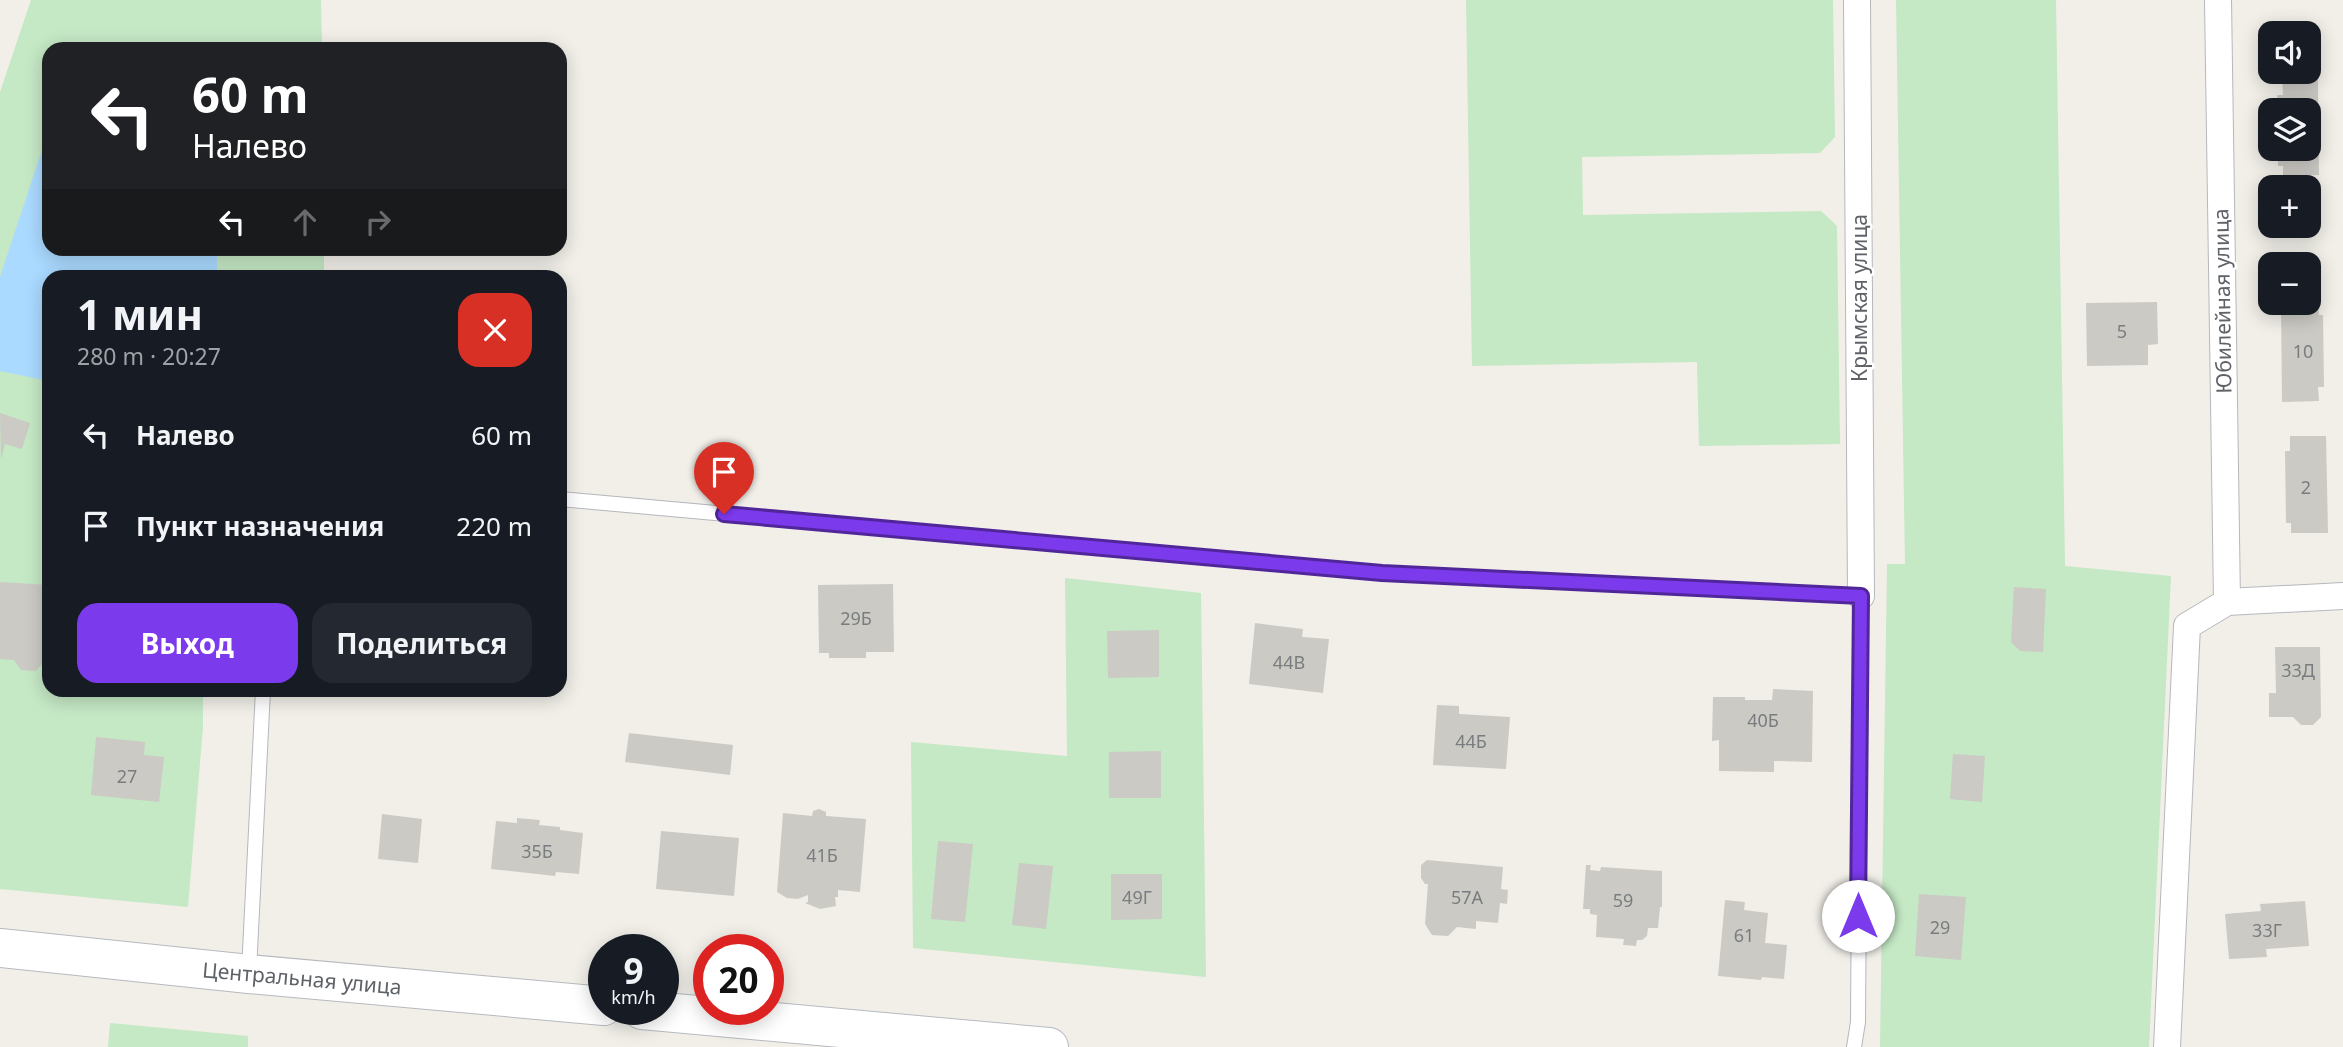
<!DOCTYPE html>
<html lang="ru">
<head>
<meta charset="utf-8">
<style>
	:root { --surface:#171b24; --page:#242831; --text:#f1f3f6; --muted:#9ea1a6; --accent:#7c3aed }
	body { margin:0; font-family:"Noto Sans",sans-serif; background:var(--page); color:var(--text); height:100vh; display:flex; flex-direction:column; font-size:26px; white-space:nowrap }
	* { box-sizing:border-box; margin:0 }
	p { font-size:23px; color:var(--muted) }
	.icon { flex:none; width:38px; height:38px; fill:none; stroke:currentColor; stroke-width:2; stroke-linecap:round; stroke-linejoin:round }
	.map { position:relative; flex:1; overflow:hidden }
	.details { position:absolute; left:42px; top:270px; width:525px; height:427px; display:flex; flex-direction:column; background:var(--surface); border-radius:21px; box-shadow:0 4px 18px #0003 }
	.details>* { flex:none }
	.top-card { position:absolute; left:42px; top:42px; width:525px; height:214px; border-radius:21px; box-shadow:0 4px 18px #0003; background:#202124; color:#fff; overflow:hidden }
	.buttons { position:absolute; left:2258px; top:21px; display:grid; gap:14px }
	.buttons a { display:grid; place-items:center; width:63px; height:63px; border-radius:14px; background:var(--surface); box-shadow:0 4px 18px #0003; font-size:35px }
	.speed { position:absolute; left:588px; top:934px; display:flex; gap:14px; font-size:35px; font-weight:700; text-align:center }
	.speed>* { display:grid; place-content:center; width:91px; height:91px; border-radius:50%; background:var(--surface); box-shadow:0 4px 18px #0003; line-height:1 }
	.speed small { font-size:18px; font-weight:400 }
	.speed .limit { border:10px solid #d22; background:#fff; color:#111 }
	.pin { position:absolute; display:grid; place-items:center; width:60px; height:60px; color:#fff; margin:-72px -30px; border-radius:50% 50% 50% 0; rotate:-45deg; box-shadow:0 0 7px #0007 }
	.pin .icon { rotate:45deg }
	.me { position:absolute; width:77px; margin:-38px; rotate:0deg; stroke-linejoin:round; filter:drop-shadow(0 0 5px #0008) }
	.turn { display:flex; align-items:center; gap:24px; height:147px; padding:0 35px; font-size:32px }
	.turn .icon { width:91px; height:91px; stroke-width:2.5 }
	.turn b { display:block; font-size:49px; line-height:60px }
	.lanes { display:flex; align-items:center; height:66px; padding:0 35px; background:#0003; justify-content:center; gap:35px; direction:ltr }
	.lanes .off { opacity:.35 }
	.round { display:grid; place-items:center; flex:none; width:74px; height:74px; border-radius:21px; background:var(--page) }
	.headline { display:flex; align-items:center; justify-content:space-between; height:119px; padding:0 35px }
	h1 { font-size:42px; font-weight:700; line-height:52px }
	.primary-button { display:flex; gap:14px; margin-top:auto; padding:14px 35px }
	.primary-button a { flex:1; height:80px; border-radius:21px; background:var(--accent); color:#fff; font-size:28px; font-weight:700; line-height:80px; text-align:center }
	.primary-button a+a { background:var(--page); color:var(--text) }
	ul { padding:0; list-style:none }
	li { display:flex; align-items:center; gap:21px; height:91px; padding:0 35px }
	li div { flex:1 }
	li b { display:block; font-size:26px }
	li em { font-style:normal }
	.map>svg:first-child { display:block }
	.green { fill:#c5e8c5 }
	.water { fill:#aadaff }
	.building { fill:#cccac5 }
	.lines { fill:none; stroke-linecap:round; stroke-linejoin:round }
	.service-casing { stroke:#b5b8bc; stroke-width:16 }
	.minor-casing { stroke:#b5b8bc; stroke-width:28 }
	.secondary-casing { stroke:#b6babf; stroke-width:40 }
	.service { stroke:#fff; stroke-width:14 }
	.minor { stroke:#fff; stroke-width:26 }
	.secondary { stroke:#fff; stroke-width:38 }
	.route-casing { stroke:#51269a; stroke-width:18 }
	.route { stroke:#7c3aed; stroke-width:12 }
	.labels { text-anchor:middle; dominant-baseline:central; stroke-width:5; stroke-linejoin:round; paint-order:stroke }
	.number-label { font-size:18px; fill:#7a7d7f }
	.street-label { font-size:21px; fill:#5f6368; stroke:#fff }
</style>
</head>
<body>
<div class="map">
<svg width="2343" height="1047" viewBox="0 0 2343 1047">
	<rect width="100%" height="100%" fill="#f1efe8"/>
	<path class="green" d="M 31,0 L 321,0 L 322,49 L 49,49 L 49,248 L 324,249 L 324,276 L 49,276 L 49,690 L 203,690 L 203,727 L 188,907 L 0,889 L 0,92 Z
		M 1466,0 L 1833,0 L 1835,137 L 1820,153 L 1582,157 L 1583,215 L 1821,211 L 1837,226 L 1840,444 L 1699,446 L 1697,362 L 1472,366 Z
		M 1896,0 L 2056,0 L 2065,566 L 2171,576 L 2149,1047 L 1880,1047 L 1887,564 L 1905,564 Z
		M 1065,578 L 1201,593 L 1206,977 L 913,948 L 911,742 L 1067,756 Z
		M 110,1023 L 248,1036 L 248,1047 L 108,1047 Z"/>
	<path class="water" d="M 49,129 L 49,248 L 217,249 L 217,276 L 49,276 L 49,381 L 0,371 L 0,277 Z"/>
	<path class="building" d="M 2282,79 L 2318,79 L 2319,175 L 2283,176 L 2283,166 L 2278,166 L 2278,149 L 2308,149 L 2308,110 L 2278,110 L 2277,95 L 2283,95 Z
		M 2157,302 L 2158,344 L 2148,345 L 2148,365 L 2087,366 L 2086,303 Z
		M 2281,305 L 2318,305 L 2319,315 L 2323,315 L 2324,387 L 2318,387 L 2319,401 L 2282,402 Z
		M 0,413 L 30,423 L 22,449 L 5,444 L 1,459 Z
		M 2290,436 L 2326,436 L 2328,533 L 2291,533 L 2291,523 L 2286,523 L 2285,451 L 2290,451 Z
		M 0,582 L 49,585 L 46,662 L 43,662 L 36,671 L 21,670 L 14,660 L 0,659 Z
		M 893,584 L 894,652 L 866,652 L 866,658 L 829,658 L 829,653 L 819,653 L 818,585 Z
		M 2014,587 L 2046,589 L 2043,652 L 2020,651 L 2011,642 Z
		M 1255,623 L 1303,629 L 1302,637 L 1329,639 L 1323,693 L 1249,684 Z
		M 1159,630 L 1159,677 L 1108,678 L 1107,631 Z
		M 2275,647 L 2320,647 L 2321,717 L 2313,725 L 2301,725 L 2293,717 L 2269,717 L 2269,693 L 2276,693 Z
		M 1773,689 L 1813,691 L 1812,762 L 1774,761 L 1774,772 L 1719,771 L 1719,740 L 1712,741 L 1713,697 L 1745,697 L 1745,700 L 1772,700 Z
		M 1437,705 L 1459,706 L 1459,714 L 1510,717 L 1506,769 L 1433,765 Z
		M 629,733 L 733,745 L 730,775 L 625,762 Z
		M 96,737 L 145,742 L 144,755 L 164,757 L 159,802 L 91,795 Z
		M 1161,751 L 1161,798 L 1109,798 L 1109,752 Z
		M 1953,754 L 1985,756 L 1982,802 L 1950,799 Z
		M 819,809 L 826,812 L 826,816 L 866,819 L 860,892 L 838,890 L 838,897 L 835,897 L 836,906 L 820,909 L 805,903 L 808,902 L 808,895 L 798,899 L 787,898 L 777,892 L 783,813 L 812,816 L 813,811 Z
		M 382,814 L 422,819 L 418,863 L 378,859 Z
		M 517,818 L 540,820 L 539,825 L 560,827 L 560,830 L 583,833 L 579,874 L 556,872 L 555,876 L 491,869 L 496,821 L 517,823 Z
		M 661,831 L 739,838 L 734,896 L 656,889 Z
		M 938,841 L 973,844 L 965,922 L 931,919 Z
		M 1427,860 L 1503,867 L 1501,889 L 1508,890 L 1507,904 L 1500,903 L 1498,923 L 1476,921 L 1476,929 L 1457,927 L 1448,936 L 1432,935 L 1425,924 L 1428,884 L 1425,884 L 1421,878 L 1421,865 Z
		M 1019,863 L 1053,866 L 1046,929 L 1012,925 Z
		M 1586,865 L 1591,865 L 1590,870 L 1600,871 L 1601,867 L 1662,871 L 1662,907 L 1660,907 L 1658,928 L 1648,928 L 1647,936 L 1642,940 L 1637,940 L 1636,946 L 1623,945 L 1624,939 L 1596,937 L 1597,915 L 1590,914 L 1590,909 L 1583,909 Z
		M 1111,874 L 1162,874 L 1162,919 L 1111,920 Z
		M 1919,894 L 1966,897 L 1961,960 L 1915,956 Z
		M 1725,900 L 1745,902 L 1744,910 L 1768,913 L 1765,943 L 1787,945 L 1784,979 L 1762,977 L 1761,980 L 1718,976 Z
		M 2305,901 L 2309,946 L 2266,949 L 2267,957 L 2229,959 L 2225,914 L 2261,911 L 2260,904 Z"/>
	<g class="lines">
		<defs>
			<path id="service" d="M 560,499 L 1382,573 L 1861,596 L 1858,1022 L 1854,1047
				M 249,971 L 263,690"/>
			<path id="minor" d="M 1857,0 L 1861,596
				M 2218,0 L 2227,602
				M 2167,1047 L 2187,626 L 2227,602 L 2343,596"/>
			<path id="secondary" d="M 0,948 L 249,974 L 604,1006
				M 642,1010 L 1049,1047"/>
		</defs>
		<use href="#service" class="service-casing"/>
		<use href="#minor" class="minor-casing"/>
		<use href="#secondary" class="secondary-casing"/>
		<use href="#service" class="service"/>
		<use href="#minor" class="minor"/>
		<use href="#secondary" class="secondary"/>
	</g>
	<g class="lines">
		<defs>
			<path id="route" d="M 724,514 L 1382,573 L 1861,596 L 1858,916"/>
		</defs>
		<use href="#route" class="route-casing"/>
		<use href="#route" class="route"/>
	</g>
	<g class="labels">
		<g class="number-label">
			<text x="2122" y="331">5</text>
			<text x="2303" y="351">10</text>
			<text x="2306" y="487">2</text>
			<text x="856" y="618">29Б</text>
			<text x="1289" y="662">44В</text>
			<text x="2298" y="670">33Д</text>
			<text x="1763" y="720">40Б</text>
			<text x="1471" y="741">44Б</text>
			<text x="127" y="776">27</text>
			<text x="537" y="851">35Б</text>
			<text x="822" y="855">41Б</text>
			<text x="1137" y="897">49Г</text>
			<text x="1467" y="897">57А</text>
			<text x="1623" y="900">59</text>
			<text x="1940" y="927">29</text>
			<text x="2267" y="930">33Г</text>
			<text x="1744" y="935">61</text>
		</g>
		<g class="street-label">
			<text transform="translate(1859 298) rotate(-90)">Крымская улица</text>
			<text transform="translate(2222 301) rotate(-91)">Юбилейная улица</text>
			<text transform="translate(302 978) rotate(5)">Центральная улица</text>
		</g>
	</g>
</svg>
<div class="buttons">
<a><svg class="icon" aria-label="sound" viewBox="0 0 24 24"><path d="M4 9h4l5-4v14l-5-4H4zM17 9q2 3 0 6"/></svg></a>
<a><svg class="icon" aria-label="layers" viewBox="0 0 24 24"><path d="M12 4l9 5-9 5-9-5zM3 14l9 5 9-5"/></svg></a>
<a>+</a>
<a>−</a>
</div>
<div class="speed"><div>9<small>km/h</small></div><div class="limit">20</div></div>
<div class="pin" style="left:724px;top:514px;background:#d93025"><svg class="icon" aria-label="arrive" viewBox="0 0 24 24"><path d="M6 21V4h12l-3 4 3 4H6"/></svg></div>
<svg class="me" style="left:1858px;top:916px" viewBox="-20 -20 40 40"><circle r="19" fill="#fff"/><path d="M0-13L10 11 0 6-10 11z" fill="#7c3aed"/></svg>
<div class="top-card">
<div class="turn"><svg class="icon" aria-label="left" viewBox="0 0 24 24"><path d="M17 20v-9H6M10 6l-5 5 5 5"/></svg><div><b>60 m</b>Налево</div></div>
<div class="lanes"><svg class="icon" aria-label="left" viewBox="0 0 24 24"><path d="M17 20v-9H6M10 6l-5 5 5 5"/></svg><svg class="icon off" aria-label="ahead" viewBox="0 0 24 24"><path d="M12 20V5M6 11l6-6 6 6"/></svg><svg class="icon off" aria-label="right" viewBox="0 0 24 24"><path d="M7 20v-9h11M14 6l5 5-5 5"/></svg></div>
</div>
<section class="details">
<div class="headline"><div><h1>1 мин</h1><p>280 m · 20:27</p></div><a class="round" style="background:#d93025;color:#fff"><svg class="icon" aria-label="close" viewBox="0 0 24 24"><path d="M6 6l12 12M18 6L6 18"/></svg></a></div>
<ul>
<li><svg class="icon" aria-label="left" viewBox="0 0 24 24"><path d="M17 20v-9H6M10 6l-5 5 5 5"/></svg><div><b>Налево</b></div><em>60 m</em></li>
<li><svg class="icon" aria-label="arrive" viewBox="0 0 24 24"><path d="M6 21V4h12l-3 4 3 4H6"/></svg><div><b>Пункт назначения</b></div><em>220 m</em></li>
</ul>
<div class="primary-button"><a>Выход</a><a>Поделиться</a></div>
</section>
</div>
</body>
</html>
